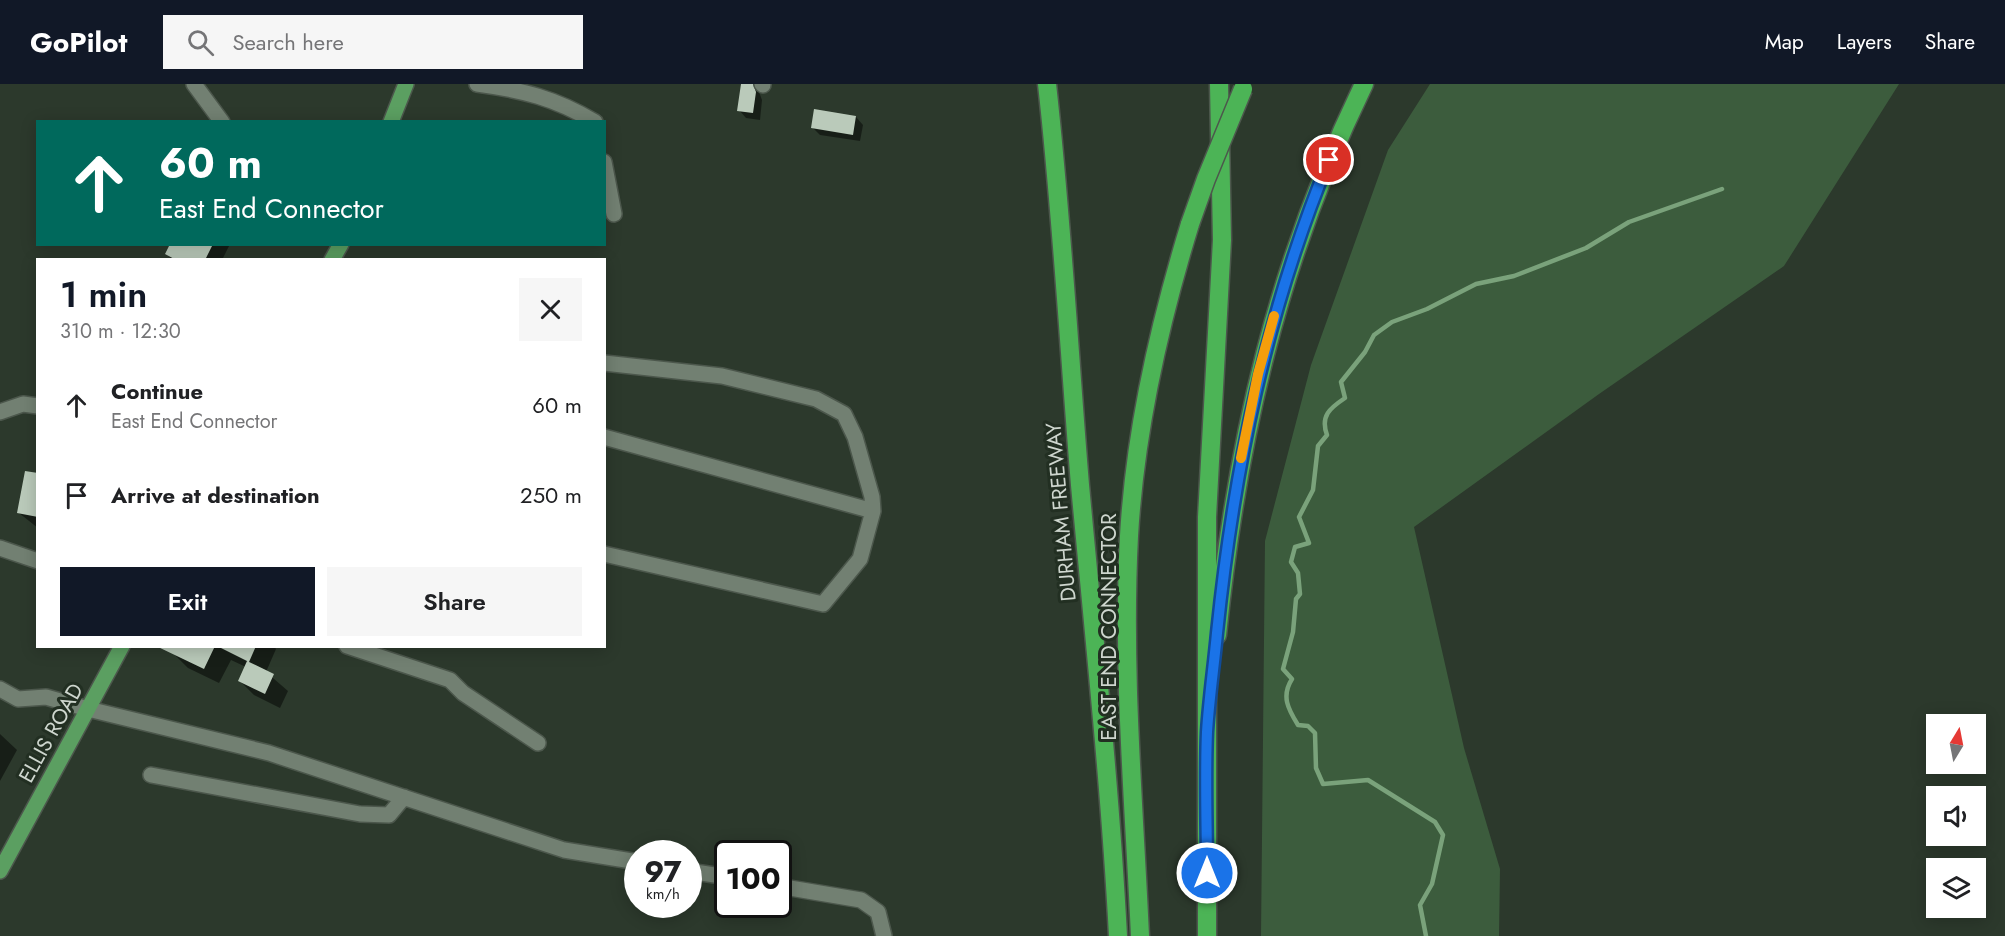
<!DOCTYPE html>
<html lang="en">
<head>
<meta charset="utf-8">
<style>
	:root { --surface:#fff; --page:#f6f6f6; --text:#202124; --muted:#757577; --accent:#111827 }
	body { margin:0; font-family:Jost,sans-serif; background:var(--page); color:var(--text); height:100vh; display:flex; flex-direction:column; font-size:22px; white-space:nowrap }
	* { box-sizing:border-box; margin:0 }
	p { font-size:20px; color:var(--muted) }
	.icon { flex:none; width:33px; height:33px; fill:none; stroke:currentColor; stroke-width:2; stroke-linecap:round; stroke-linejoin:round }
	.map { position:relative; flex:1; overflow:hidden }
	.drawer { position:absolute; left:36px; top:174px; width:570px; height:390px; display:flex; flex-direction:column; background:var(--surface); border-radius:0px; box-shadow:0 3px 15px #0003 }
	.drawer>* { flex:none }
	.top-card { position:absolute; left:36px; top:36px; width:570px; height:126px; border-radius:0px; box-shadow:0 3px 15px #0003; background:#00695c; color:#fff; overflow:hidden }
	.needle { width:39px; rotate:10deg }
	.controls { position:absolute; left:1926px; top:630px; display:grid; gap:12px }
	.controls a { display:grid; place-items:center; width:60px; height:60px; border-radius:0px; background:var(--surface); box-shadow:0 3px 15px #0003; font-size:30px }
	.speed { position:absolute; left:624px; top:756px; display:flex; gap:12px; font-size:30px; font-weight:700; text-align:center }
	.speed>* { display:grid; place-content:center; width:78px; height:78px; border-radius:50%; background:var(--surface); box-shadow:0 3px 15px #0003; line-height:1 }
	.speed small { font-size:15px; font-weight:400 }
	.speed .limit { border:3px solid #111; border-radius:9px; background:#fff; color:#111 }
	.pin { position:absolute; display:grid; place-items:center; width:51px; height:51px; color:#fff; margin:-26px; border:3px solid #fff; border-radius:50%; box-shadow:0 2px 6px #0007 }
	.me { position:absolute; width:66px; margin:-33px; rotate:0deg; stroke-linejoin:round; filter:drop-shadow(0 0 4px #0008) }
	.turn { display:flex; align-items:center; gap:21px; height:126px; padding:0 24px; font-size:27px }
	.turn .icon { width:78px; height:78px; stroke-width:2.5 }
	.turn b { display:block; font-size:42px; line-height:51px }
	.round { display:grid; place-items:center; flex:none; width:63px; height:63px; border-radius:0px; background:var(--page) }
	.overview { display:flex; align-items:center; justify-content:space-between; height:102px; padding:0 24px }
	h1 { font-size:36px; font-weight:600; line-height:45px; color:var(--accent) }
	.button { display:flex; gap:12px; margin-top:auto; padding:12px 24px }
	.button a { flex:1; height:69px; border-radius:0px; background:var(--accent); color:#fff; font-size:24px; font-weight:600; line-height:69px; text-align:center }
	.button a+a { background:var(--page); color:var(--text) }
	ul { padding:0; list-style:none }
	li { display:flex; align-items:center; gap:18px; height:90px; padding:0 24px }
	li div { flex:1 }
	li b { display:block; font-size:22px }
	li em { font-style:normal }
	header { display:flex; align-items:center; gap:36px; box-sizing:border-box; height:84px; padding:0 30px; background:var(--accent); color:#fff }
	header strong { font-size:28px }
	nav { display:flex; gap:33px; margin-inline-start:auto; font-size:21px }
	.search { width:420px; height:54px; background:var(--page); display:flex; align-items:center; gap:15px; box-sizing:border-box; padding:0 21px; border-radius:0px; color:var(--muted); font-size:22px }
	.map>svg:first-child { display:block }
	.green { fill:#3c5c3d }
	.shadow { fill:#0007 }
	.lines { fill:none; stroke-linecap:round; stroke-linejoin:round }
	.stream { stroke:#7aa27b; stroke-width:4.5 }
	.building { fill:#bacaba }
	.minor-casing { stroke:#4c574c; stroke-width:18 }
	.major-casing { stroke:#4c574c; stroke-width:18 }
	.highway-casing { stroke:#4c574c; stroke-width:21 }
	.minor { stroke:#728072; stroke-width:15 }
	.major { stroke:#5b9f61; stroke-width:15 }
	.highway { stroke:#4cb456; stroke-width:18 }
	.highway-bridge-casing { stroke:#4c574c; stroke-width:21; stroke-linecap:butt }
	.highway-bridge { stroke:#4cb456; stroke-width:18 }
	.route-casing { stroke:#114b97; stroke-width:15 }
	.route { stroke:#1a73e8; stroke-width:10 }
	.slow { stroke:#f59e0b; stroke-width:10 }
	.labels { text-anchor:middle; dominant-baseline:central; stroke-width:6; stroke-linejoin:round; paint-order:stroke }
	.street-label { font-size:21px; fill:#ced6ce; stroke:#222f22 }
</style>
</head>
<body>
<header>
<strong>GoPilot</strong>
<div class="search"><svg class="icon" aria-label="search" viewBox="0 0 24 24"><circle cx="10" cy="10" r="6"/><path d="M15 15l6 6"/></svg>Search here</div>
<nav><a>Map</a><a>Layers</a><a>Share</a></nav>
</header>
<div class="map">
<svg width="2005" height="852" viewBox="0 0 2005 852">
	<rect width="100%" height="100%" fill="#2c392c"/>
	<path class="green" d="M 1430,0 L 1899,0 L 1784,182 L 1599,310 L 1414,443 L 1464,664 L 1500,785 L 1499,852 L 1261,852 L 1265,457 L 1311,281 L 1388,66 Z"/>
	<path class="shadow" d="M 743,0 L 752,1 L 759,8 L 762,16 L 760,36 L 746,34 L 739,26 Z
		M 856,33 L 863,41 L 860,57 L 820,51 L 812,43 Z
		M 172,160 L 230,160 L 222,176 L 172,176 L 167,170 Z
		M 38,391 L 38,444 L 19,429 Z
		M 176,562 L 274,562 L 276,565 L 266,588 L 288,607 L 280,624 L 254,611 L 239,596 L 246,583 L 231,576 L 219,599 L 188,584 L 173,569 Z
		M 0,650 L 17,666 L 0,697 Z"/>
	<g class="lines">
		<path class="stream" d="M 1426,852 L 1420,821 L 1432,800 L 1443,751 L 1435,738 L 1368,696 L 1323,700 L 1316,684 L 1315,649 L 1308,642 L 1298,641 C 1288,625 1281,612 1292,595 L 1283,585 L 1293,548 L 1296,515 L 1300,510 L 1298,489 L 1291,478 L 1295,463 L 1309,459 L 1299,433 L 1313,406 L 1318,362 L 1327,351 C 1320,332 1330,324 1345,314 L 1341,298 L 1365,268 L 1374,251 L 1392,238 L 1427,225 L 1476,200 L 1514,192 L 1586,164 L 1629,138 L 1722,105"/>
	</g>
	<path class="building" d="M 741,0 L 753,0 L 756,8 L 753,29 L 737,27 Z
		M 814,25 L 856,32 L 853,51 L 811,44 Z
		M 170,160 L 213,160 L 205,176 L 176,176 L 165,170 Z
		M 25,387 L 38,389 L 38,433 L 17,429 Z
		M 156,562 L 215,562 L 204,585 Z
		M 217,562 L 256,562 L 249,578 Z
		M 247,577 L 274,590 L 265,610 L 238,597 Z"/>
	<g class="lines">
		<defs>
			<path id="minor" d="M 194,0 L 222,38
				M 477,0 C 522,6 555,14 595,38
				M 762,0 L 763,1
				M 604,78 L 614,130
				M 604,279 L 722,292 L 816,315 L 844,330 L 855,353 L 872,413 L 873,427 L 860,475 L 823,520 L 604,470
				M 0,328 L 23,320 L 38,322
				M 604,353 L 873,427
				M 0,464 L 38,477
				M 347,562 L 450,596 L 463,609 L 538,659
				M 0,605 L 18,615 L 46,613 L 88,625 L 269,669 L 564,766 L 638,778
				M 151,691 L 360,730 L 389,731 L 404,713
				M 688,787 L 728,793
				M 778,802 L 861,816 L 878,828 L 884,852"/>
			<path id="major" d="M 391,38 L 406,0
				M 332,176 L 341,160
				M 0,787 L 122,562"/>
			<path id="highway" d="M 1047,0 C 1062,133 1069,267 1080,401 C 1094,552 1110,701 1118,852
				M 1217,551 C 1237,355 1277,179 1364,0
				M 1140,852 C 1134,719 1122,585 1129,452 C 1135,346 1159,241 1190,140
				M 1207,852 L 1207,433 L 1222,156 L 1219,0"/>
		</defs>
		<use href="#minor" class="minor-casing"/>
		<use href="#major" class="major-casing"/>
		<use href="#highway" class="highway-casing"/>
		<use href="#minor" class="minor"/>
		<use href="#major" class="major"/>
		<use href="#highway" class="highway"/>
		<defs>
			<path id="highway-bridge" d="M 1190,140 L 1206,95 L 1243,5"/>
		</defs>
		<use href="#highway-bridge" class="highway-bridge-casing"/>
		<use href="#highway-bridge" class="highway-bridge"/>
	</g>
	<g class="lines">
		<defs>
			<path id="route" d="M 1207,789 C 1207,742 1205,695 1207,648 C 1209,615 1214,582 1217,549 C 1234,384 1266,230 1329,76"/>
		</defs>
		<use href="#route" class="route-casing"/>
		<use href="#route" class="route"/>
		<path class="slow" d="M 1241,374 L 1258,290 L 1274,232"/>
	</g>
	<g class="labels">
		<g class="street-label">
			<text transform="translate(1061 428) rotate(-95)">DURHAM FREEWAY</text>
			<text transform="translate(1109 543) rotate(-90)">EAST END CONNECTOR</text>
			<text transform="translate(51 649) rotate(-61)">ELLIS ROAD</text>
		</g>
	</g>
</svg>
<div class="controls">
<a><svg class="needle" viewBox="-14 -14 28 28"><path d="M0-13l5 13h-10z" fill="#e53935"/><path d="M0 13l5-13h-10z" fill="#757577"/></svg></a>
<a><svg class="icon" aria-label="sound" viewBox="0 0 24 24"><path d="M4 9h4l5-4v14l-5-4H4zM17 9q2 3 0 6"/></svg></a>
<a><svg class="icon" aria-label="layers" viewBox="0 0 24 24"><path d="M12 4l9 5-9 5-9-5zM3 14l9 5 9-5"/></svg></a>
</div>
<div class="speed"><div>97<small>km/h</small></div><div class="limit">100</div></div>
<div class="pin" style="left:1329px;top:76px;background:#d93025"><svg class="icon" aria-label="arrive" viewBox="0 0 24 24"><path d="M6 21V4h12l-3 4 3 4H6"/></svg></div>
<svg class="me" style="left:1207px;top:789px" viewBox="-20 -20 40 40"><circle r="17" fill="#1a73e8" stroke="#fff" stroke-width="3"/><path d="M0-11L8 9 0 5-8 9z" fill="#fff"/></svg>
<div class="top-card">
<div class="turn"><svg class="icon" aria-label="ahead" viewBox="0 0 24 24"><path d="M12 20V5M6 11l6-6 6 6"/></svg><div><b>60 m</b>East End Connector</div></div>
</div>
<section class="drawer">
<div class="overview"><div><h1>1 min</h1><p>310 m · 12:30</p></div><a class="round"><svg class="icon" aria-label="close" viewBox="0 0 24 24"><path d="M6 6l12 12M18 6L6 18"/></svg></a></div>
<ul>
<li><svg class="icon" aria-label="ahead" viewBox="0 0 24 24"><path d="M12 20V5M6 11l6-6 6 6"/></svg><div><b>Continue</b><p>East End Connector</p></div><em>60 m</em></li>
<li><svg class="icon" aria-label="arrive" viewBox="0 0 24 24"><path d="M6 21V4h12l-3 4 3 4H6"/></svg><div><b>Arrive at destination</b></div><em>250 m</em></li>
</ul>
<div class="button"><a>Exit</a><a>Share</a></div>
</section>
</div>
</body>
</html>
